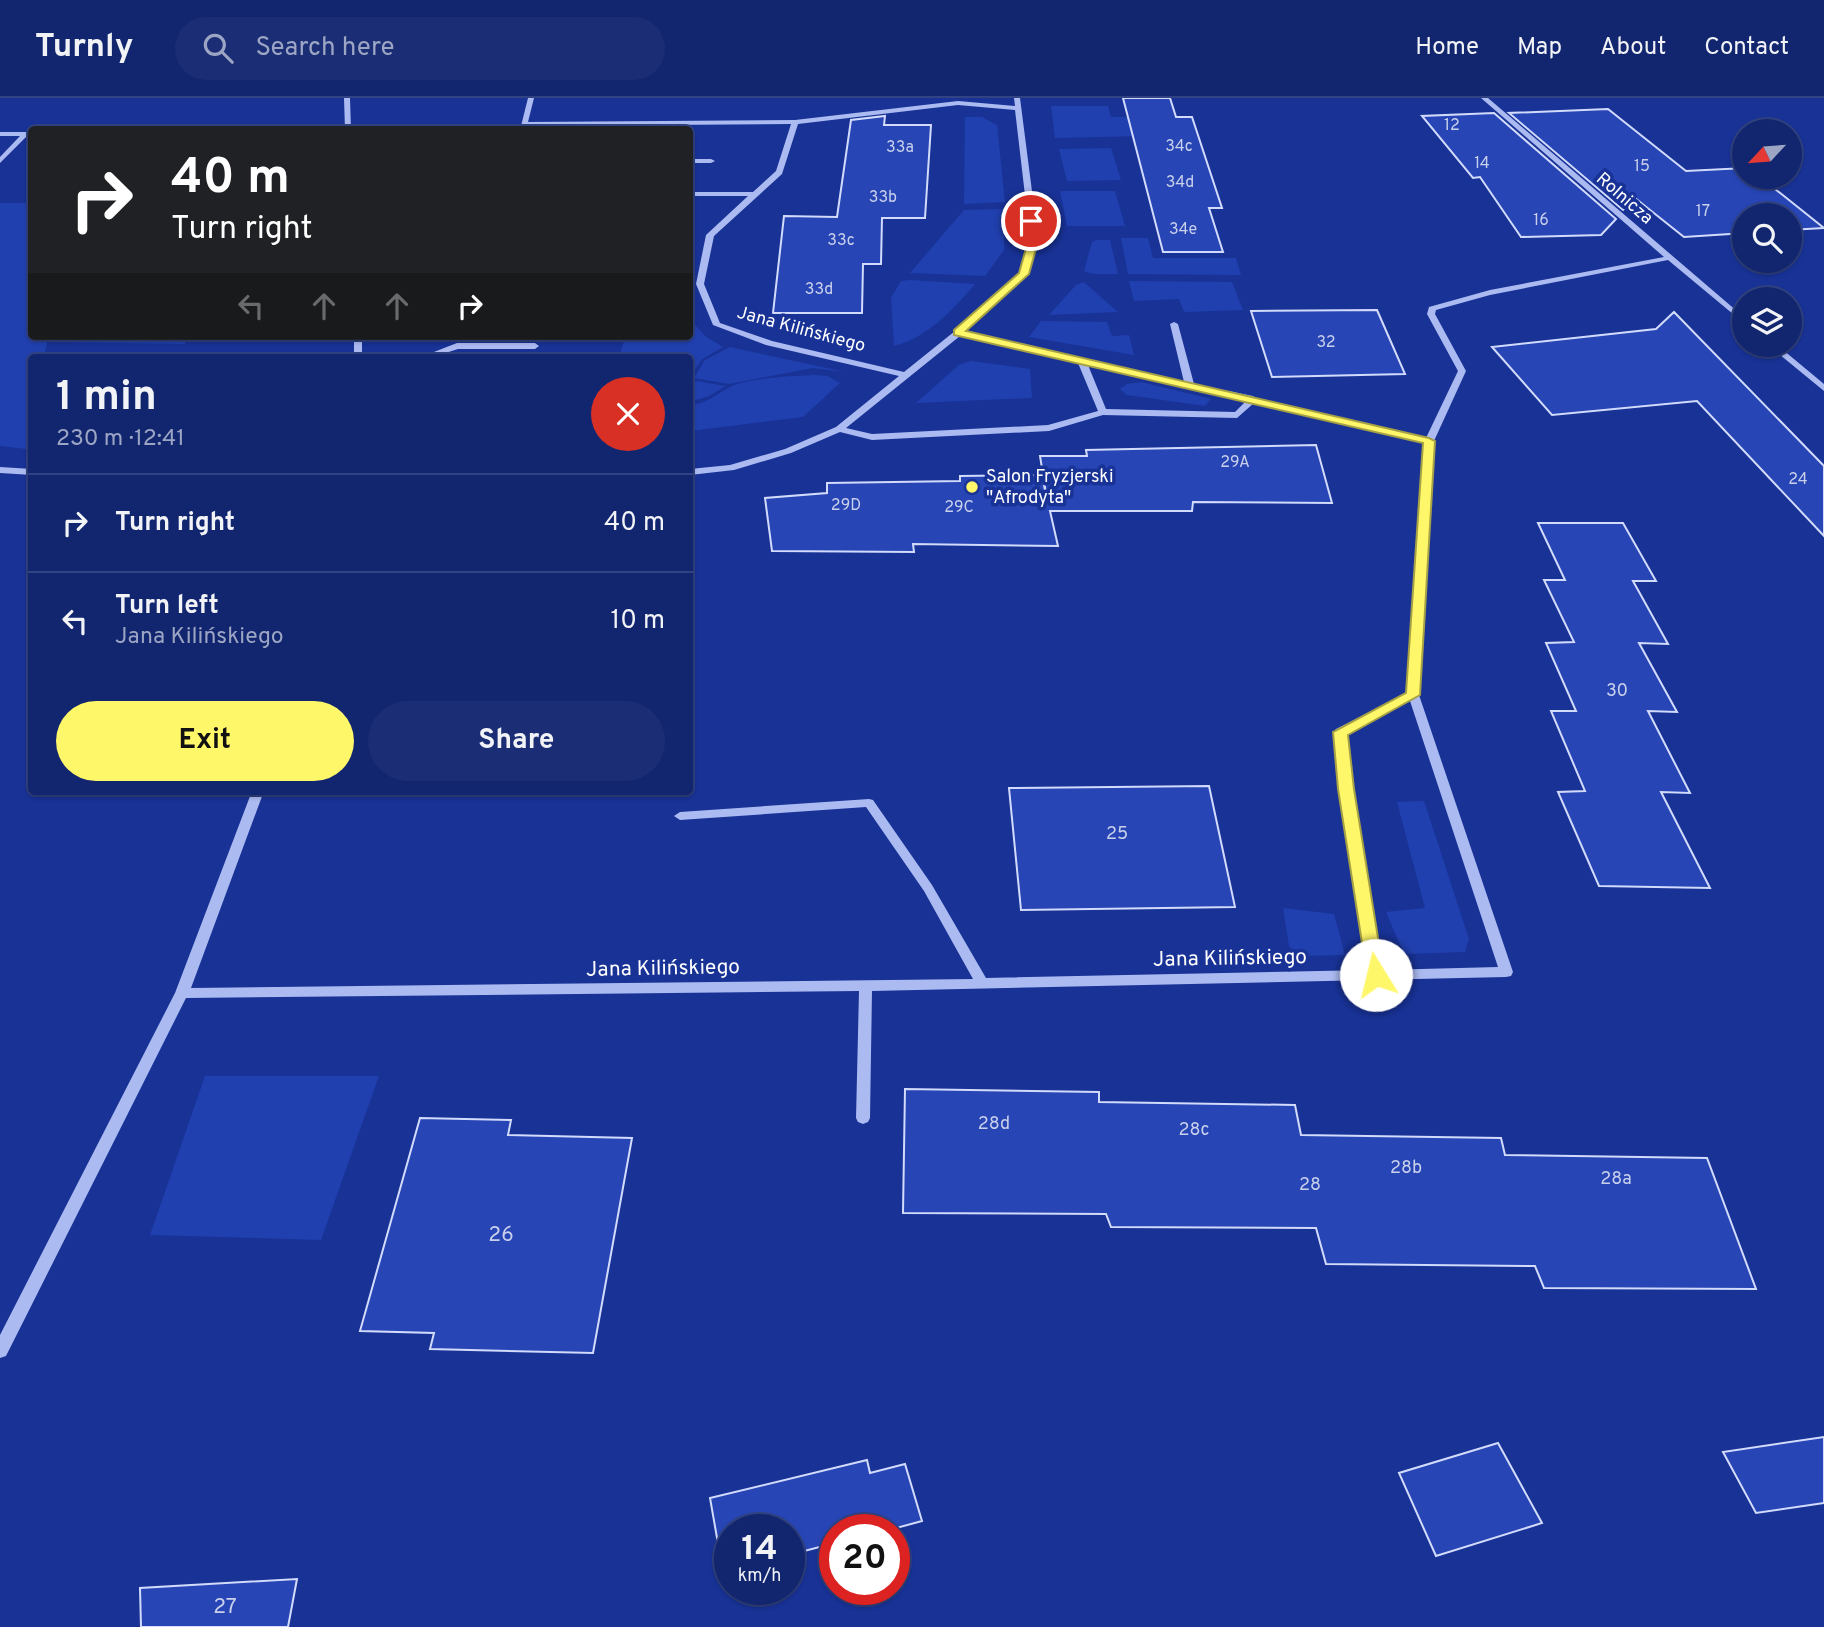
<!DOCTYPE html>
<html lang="en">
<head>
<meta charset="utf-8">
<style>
	:root { --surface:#122670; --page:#1b2e75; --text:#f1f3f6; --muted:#9ca5c3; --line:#314383; --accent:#fff76a }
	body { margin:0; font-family:Overpass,sans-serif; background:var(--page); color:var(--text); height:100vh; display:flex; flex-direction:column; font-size:26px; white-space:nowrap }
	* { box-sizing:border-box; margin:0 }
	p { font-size:23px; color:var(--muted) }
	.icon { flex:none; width:38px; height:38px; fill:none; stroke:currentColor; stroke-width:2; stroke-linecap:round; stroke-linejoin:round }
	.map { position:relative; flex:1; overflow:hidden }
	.panel { position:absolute; left:28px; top:256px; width:665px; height:441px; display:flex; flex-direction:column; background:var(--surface); border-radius:7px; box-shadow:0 2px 5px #0004,0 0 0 2px var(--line) }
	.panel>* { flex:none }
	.hud { position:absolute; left:28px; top:28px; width:665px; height:214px; border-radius:7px; box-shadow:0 2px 5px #0004,0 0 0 2px var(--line); background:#202124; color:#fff; overflow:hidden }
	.needle { width:46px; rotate:244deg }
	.controls { position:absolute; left:1732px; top:21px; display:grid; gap:14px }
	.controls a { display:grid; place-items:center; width:70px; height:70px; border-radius:50%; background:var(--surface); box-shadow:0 2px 5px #0004,0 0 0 2px var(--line); font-size:35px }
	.speed { position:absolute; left:714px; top:1416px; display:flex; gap:14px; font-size:35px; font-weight:700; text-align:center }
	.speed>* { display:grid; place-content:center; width:91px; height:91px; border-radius:50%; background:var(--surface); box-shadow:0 2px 5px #0004,0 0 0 2px var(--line); line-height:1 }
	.speed small { font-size:18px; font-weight:400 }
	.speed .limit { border:10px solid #d22; background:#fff; color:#111 }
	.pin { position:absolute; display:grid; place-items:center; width:60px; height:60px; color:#fff; margin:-30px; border:4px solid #fff; border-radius:50%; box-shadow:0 2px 7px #0007 }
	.me { position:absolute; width:77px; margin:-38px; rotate:351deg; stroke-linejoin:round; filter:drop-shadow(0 0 5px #0008) }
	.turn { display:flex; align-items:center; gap:24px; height:147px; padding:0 28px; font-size:32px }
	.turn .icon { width:91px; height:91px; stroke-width:2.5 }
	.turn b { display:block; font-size:49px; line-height:60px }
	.lanes { display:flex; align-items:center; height:66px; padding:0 28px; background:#0003; justify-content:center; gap:35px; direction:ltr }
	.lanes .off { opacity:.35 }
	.round { display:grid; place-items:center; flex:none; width:74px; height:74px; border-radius:37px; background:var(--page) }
	.overview { display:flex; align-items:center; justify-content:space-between; height:119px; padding:0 28px }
	h1 { font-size:42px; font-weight:700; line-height:52px }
	.cta { display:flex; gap:14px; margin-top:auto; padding:14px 28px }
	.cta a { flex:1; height:80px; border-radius:42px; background:var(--accent); color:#111; font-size:28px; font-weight:700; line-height:80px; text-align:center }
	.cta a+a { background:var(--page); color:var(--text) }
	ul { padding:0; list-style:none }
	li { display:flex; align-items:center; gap:21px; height:98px; padding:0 28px; border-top:2px solid var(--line) }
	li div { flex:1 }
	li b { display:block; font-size:26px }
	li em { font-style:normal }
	header { display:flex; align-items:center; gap:42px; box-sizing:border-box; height:98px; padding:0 35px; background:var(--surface); border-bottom:2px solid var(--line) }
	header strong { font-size:33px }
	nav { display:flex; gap:38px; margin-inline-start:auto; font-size:24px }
	.search { width:490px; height:63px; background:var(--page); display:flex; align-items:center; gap:18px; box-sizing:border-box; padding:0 24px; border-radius:38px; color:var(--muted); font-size:26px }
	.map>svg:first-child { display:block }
	.green { fill:#2140af }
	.building { fill:#2745b4; stroke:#d2dbfb; stroke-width:2 }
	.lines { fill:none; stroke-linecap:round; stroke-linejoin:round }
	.minor { fill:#abbaf1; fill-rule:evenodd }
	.route { fill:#fff76a; stroke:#a6a145; stroke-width:2 }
	.poi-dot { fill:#fff76a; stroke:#183296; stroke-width:2.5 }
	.labels { text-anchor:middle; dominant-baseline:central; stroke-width:7; stroke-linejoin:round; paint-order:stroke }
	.far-number-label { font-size:16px; fill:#c9d0ec }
	.far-street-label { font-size:18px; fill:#fff; stroke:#183296 }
	.far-poi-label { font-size:18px; fill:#fff; stroke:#183296; text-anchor:start }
	.number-label { font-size:18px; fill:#c9d0ec }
	.street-label { font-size:21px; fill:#fff; stroke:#183296 }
	.near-number-label { font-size:21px; fill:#c9d0ec }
</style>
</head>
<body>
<header>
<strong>Turnly</strong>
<div class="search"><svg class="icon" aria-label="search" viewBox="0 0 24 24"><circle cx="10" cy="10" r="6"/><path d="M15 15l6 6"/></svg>Search here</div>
<nav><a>Home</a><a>Map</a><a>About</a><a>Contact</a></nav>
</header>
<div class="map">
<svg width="1824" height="1529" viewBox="0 0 1824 1529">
	<rect width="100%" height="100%" fill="#183296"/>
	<path class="green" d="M 1051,8 L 1108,8 L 1111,19 L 1137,19 L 1143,38 L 1055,40 Z
		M 965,19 L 982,19 L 997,27 L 1005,104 L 964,106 Z
		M 1111,50 L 1121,82 L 1067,83 L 1059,51 Z
		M 1060,93 L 1115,93 L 1125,128 L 1067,128 Z
		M 0,105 L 31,105 L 32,238 L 186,238 L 185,246 L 47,244 L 44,259 L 32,259 L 31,324 L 26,351 L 0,348 Z
		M 1005,111 L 1004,152 L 985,178 L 910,175 L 964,112 Z
		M 1121,140 L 1148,140 L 1153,160 L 1236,160 L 1241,177 L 1128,176 Z
		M 1098,142 L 1110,142 L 1118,176 L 1093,176 L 1084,173 L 1092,144 Z
		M 909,182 L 975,186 C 954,211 927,240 894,248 L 891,200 L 901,183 Z
		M 1129,183 L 1232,184 L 1243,212 L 1184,214 L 1179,201 L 1134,203 Z
		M 1084,184 L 1118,214 L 1049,217 L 1076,187 Z
		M 690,221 L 705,238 L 723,249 L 702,261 L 690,279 L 690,259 L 619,259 L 624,243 L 631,238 L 690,238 Z
		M 1041,223 L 1107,224 L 1112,238 L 1129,237 L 1134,257 L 1029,239 Z
		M 730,249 L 845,274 L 813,270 L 729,286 L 694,280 L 705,262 Z
		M 971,263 L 1030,271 L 1032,300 L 916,305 L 959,267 Z
		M 814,277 L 827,278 L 840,285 L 803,319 L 690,333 L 690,307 C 707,306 716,296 730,289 C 748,280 793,278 814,277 Z
		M 690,282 L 726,288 L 709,298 L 690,304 Z
		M 1141,284 L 1211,301 L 1205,308 L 1127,297 L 1120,291 L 1127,286 Z
		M 1424,703 L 1469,841 L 1465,854 L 1404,856 L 1386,814 L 1425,810 L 1397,704 Z
		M 1283,810 L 1334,816 L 1345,857 L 1299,858 L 1289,848 Z
		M 205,978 L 379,978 L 321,1142 L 150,1137 Z"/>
	<path class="building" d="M 1123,0 L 1170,0 L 1176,19 L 1192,19 L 1222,110 L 1209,110 L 1223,154 L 1163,154 Z
		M 1608,11 L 1686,73 L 1745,70 L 1745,79 L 1760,79 L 1824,130 L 1790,132 L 1790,117 L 1745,117 L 1745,135 L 1684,139 L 1635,100 L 1623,112 L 1509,15 Z
		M 1494,15 L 1616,121 L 1601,137 L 1521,139 L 1480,79 L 1473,80 L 1422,18 Z
		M 885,18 L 884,27 L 931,27 L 925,120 L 882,120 L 881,166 L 863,166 L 862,215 L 773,215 L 784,118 L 837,119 L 851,22 Z
		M 1377,212 L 1405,276 L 1272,279 L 1251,213 Z
		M 1674,214 L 1824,368 L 1824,438 L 1697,303 L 1552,317 L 1492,249 L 1656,231 Z
		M 1316,347 L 1332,405 L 1193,404 L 1192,413 L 1050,413 L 1058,448 L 913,446 L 914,454 L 772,453 L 765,400 L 827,395 L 827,385 L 960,383 L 960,378 L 1042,377 L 1047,402 L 1040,358 L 1087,358 L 1086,352 Z
		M 1538,425 L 1623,425 L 1656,483 L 1633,483 L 1668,546 L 1639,545 L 1677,614 L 1648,613 L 1690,695 L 1661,694 L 1710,790 L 1599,788 L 1558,694 L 1585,693 L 1551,613 L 1576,613 L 1546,545 L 1574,544 L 1544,482 L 1565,482 Z
		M 1209,688 L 1235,809 L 1021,812 L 1009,690 Z
		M 905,991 L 1099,994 L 1099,1004 L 1295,1007 L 1301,1037 L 1501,1040 L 1505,1057 L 1707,1060 L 1756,1191 L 1544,1190 L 1535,1168 L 1326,1166 L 1316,1130 L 1111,1129 L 1106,1116 L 903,1115 Z
		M 420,1020 L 511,1022 L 508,1037 L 632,1040 L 593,1255 L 430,1251 L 434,1235 L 360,1233 Z
		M 1824,1339 L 1824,1405 L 1756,1415 L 1723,1354 Z
		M 1498,1345 L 1542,1425 L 1436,1458 L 1399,1375 Z
		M 867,1362 L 870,1375 L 905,1366 L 922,1423 L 889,1432 L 835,1432 L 835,1445 L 789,1457 L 789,1432 L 730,1432 L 730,1472 L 723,1474 L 710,1400 Z
		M 297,1481 L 288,1529 L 141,1529 L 140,1490 Z"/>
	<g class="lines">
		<path class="minor" d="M 344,0 L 350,0 L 351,32 L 345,32 Z
			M 528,0 L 534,0 L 528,24 L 795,22 L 958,3 L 1015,8 L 1014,0 L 1020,0 L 1038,140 L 1027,178 L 964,234 L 1184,284 L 1170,226 L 1174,224 L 1178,226 L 1194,286 L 1253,298 L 1257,301 L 1426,340 L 1458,273 L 1427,216 L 1429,209 L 1490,192 L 1664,159 L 1481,0 L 1488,0 L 1745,220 L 1745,226 L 1668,162 L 1490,197 L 1436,212 L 1435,216 L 1466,273 L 1434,343 L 1419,597 L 1513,874 L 1511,878 L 1506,879 L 872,893 L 870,1020 L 868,1024 L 863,1026 L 858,1024 L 856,1020 L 859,893 L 186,900 L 6,1258 L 0,1260 L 0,1237 L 175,895 L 252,693 L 264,693 L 191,890 L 973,881 L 924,793 L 866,709 L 680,722 L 674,718 L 680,714 L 869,701 L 873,702 L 932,787 L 986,880 L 1369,872 L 1340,691 L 1334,634 L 1336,631 L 1408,595 L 1424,345 L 1254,305 L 1237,320 L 1103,317 L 1049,333 L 872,342 L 840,334 L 791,355 L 734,372 L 690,377 L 690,371 L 730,367 L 785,351 L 836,329 L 899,278 L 766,247 L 713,227 L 696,186 L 706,137 L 748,98 L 690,98 L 690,94 L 753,94 L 776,73 L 791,26 L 527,28 L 527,32 L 520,32 ZM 958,7 L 1015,12 L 1030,140 L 1020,175 L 955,233 L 904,274 L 772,243 L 720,225 L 704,186 L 714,138 L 782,76 L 798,26 ZM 960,238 L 1078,265 L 1098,313 L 1048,327 L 872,336 L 846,330 ZM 1088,267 L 1245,304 L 1235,314 L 1106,311 ZM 1410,603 L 1498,869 L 1382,872 L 1352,691 L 1346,636 Z
			M 0,34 L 26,34 L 29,36 L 0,65 L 0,59 L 20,38 L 0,38 Z
			M 690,61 L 711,61 L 715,63 L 711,65 L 690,65 Z
			M 354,238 L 362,238 L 362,259 L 354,259 Z
			M 457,245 L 535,245 L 539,248 L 535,251 L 458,251 L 433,259 L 421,259 Z
			M 1768,247 L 1777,247 L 1824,286 L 1824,293 Z
			M 0,369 L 32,371 L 32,377 L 0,375 Z"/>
	</g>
	<path class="route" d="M 1031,120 L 1036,123 L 1039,140 L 1029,176 L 966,233 L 1429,340 L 1435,343 L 1420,597 L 1348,637 L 1354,691 L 1384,877 L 1382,881 L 1370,881 L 1367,877 L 1338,691 L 1333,634 L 1406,595 L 1423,345 L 954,237 L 954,232 L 1019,175 L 1029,140 L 1027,123 Z"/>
	<circle class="poi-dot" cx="972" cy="389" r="7"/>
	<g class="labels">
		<g class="far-number-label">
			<text x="1452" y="28">12</text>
			<text x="1179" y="49">34c</text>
			<text x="900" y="50">33a</text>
			<text x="1482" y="66">14</text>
			<text x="1642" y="69">15</text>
			<text x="1180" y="85">34d</text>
			<text x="883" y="100">33b</text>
			<text x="1703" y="114">17</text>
			<text x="1541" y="123">16</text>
			<text x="1183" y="132">34e</text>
			<text x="841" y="143">33c</text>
			<text x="819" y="192">33d</text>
			<text x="1326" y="245">32</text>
			<text x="1235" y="365">29A</text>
			<text x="1798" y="382">24</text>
			<text x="846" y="408">29D</text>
			<text x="959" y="410">29C</text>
		</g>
		<g class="far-street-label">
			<text transform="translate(1624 101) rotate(41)">Rolnicza</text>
			<text transform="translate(801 232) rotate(15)">Jana Kilińskiego</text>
		</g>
		<g class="far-poi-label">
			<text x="986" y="379">Salon Fryzjerski<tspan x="986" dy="21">"Afrodyta"</tspan></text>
		</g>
		<g class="number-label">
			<text x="1617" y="593">30</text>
			<text x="1117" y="736">25</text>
			<text x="994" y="1026">28d</text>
			<text x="1194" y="1032">28c</text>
			<text x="1406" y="1070">28b</text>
			<text x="1616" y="1081">28a</text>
			<text x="1310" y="1087">28</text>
		</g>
		<g class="street-label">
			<text transform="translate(1230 861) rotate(-1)">Jana Kilińskiego</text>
			<text transform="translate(663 871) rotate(-1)">Jana Kilińskiego</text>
		</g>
		<g class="near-number-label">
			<text x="501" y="1137">26</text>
			<text x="225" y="1509">27</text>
		</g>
	</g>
</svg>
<div class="controls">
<a><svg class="needle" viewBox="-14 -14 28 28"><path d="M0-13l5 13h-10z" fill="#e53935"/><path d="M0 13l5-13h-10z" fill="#9ca5c3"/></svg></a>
<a><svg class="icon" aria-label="search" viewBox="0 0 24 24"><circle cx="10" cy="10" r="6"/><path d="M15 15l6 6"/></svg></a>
<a><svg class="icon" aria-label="layers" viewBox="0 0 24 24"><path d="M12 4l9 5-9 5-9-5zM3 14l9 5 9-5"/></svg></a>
</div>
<div class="speed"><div>14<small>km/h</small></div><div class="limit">20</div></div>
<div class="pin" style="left:1031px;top:123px;background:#d93025"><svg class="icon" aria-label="arrive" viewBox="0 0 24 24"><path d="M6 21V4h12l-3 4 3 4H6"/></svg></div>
<svg class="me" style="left:1376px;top:877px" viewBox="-20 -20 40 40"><circle r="19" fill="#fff"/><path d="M0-13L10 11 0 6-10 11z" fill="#fff76a"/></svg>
<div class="hud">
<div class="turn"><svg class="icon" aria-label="right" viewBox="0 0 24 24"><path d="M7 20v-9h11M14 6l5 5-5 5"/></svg><div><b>40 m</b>Turn right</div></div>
<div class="lanes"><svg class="icon off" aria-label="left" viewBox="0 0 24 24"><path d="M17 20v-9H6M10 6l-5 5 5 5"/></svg><svg class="icon off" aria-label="ahead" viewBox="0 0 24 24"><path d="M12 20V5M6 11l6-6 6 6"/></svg><svg class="icon off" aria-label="ahead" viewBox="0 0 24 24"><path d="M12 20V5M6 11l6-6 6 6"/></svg><svg class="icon" aria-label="right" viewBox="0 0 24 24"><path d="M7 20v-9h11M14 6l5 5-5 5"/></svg></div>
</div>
<section class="panel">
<div class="overview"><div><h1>1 min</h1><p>230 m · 12:41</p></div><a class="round" style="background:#d93025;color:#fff"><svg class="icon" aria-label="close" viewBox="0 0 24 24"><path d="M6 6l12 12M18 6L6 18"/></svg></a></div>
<ul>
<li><svg class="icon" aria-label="right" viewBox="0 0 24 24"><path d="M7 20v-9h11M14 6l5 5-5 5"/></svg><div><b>Turn right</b></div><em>40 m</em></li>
<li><svg class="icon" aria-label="left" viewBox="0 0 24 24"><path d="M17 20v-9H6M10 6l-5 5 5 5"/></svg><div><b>Turn left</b><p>Jana Kilińskiego</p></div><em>10 m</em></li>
</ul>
<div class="cta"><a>Exit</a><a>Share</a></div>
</section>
</div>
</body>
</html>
